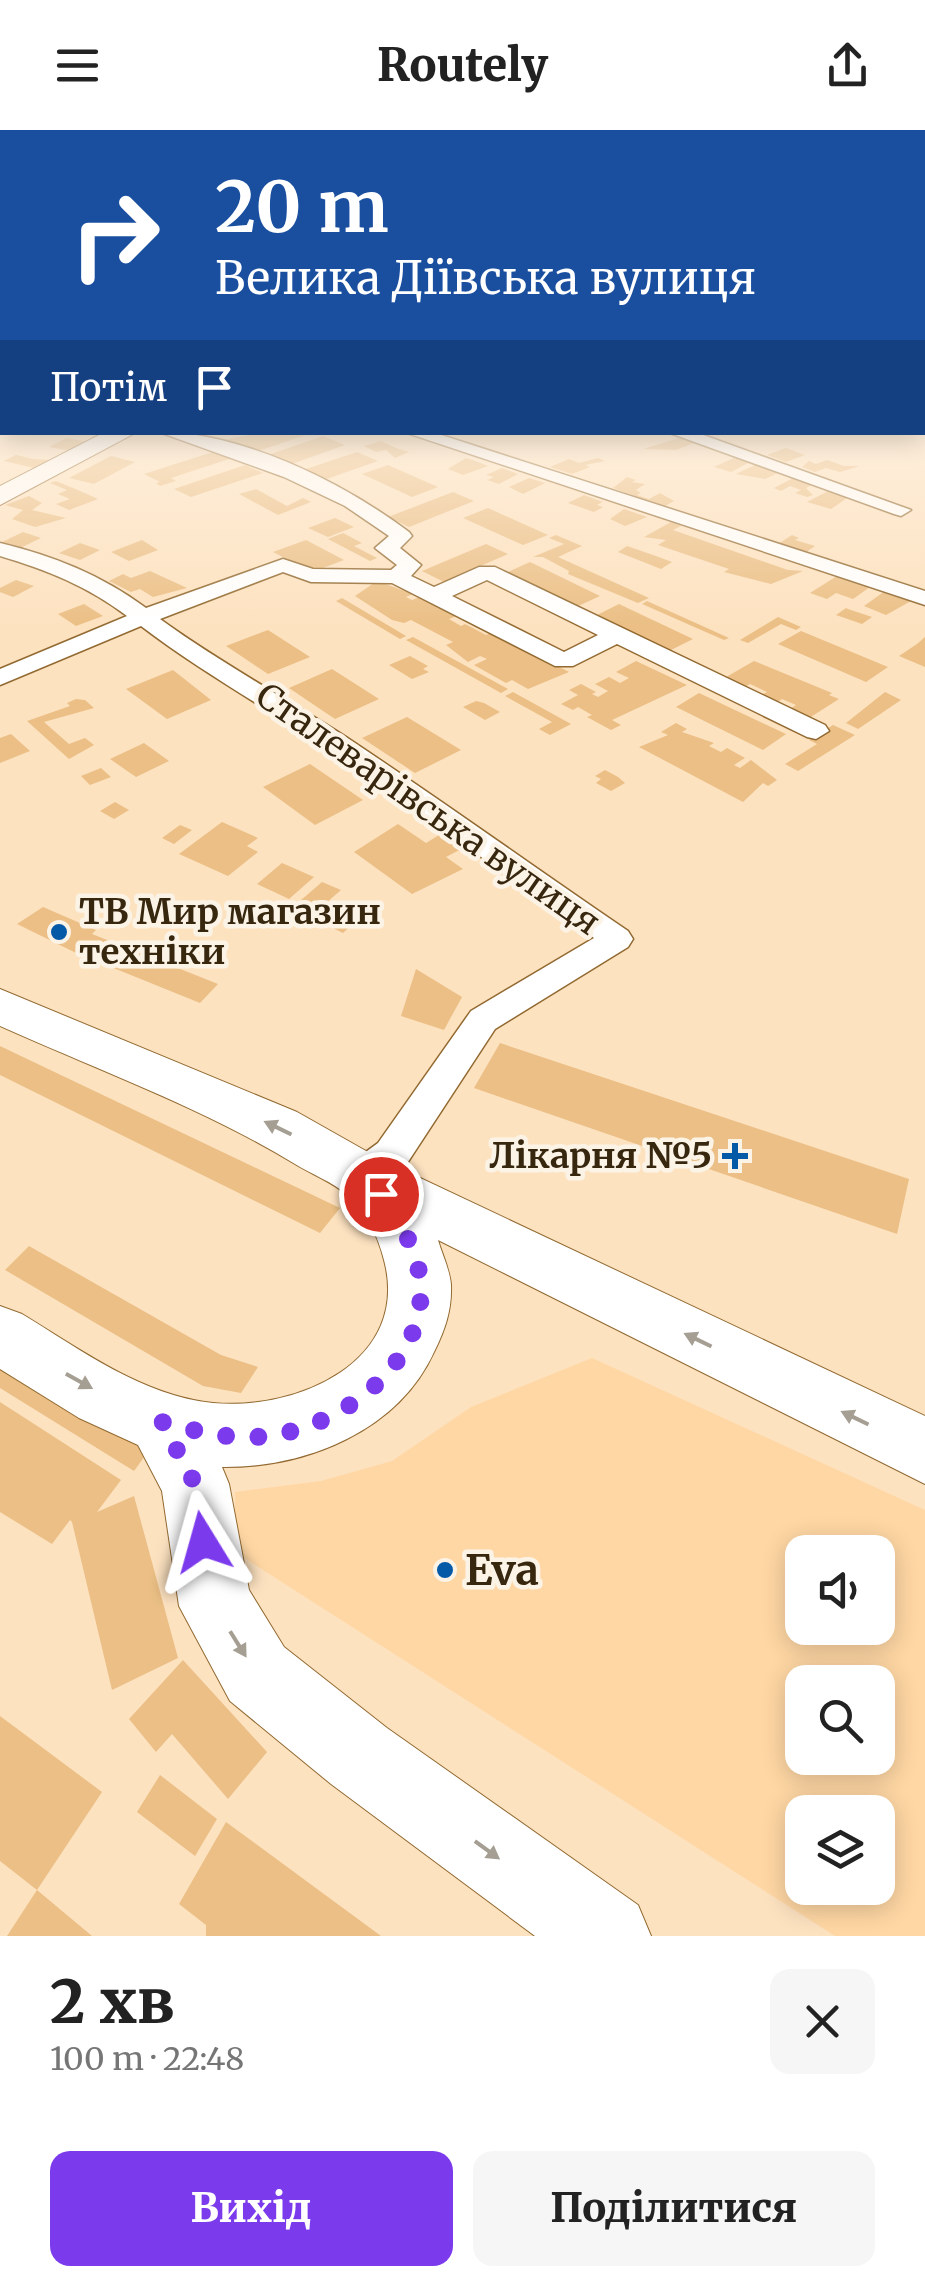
<!DOCTYPE html>
<html lang="uk">
<head>
<meta charset="utf-8">
<style>
	:root { --surface:#fff; --page:#f6f6f6; --text:#222; --muted:#767676; --accent:#7c3aed }
	body { margin:0; font-family:Merriweather,serif; background:var(--page); color:var(--text); height:100vh; display:flex; flex-direction:column; font-size:38px; white-space:nowrap }
	* { box-sizing:border-box; margin:0 }
	p { font-size:32px; color:var(--muted) }
	.icon { flex:none; width:55px; height:55px; fill:none; stroke:currentColor; stroke-width:2; stroke-linecap:round; stroke-linejoin:round }
	.map { position:relative; height:1806px; overflow:hidden }
	.side { display:flex; flex-direction:column; background:var(--surface); flex:1 }
	.side>* { flex:none }
	.hud { position:absolute; left:0px; top:0px; width:925px; height:305px; box-shadow:0 5px 25px #0003; background:#1a4fa0; color:#fff; overflow:hidden }
	.buttons { position:absolute; left:785px; top:1405px; display:grid; gap:20px }
	.buttons a { display:grid; place-items:center; width:110px; height:110px; border-radius:20px; background:var(--surface); box-shadow:0 5px 25px #0003; font-size:50px }
	.pin { position:absolute; display:grid; place-items:center; width:85px; height:85px; color:#fff; margin:-42px; border:5px solid #fff; border-radius:50%; box-shadow:0 2px 10px #0007 }
	.me { position:absolute; width:110px; margin:-55px; rotate:352deg; stroke-linejoin:round; filter:drop-shadow(0 0 8px #0008) }
	.turn { display:flex; align-items:center; gap:35px; height:210px; padding:0 50px; font-size:45px }
	.turn .icon { width:130px; height:130px; stroke-width:2.5 }
	.turn b { display:block; font-size:70px; line-height:85px }
	.then { display:flex; align-items:center; height:95px; padding:0 50px; background:#0003; gap:20px; font-size:38px }
	.round { display:grid; place-items:center; flex:none; width:105px; height:105px; border-radius:20px; background:var(--page) }
	.overview { display:flex; align-items:center; justify-content:space-between; height:170px; padding:0 50px }
	h1 { font-size:60px; font-weight:800; line-height:75px }
	.action { display:flex; gap:20px; margin-top:auto; padding:20px 50px }
	.action a { flex:1; height:115px; border-radius:20px; background:var(--accent); color:#fff; font-size:40px; font-weight:800; line-height:115px; text-align:center }
	.action a+a { background:var(--page); color:var(--text) }
	header { display:flex; justify-content:space-between; align-items:center; height:130px; padding:0 50px; background:var(--surface); font-size:45px; font-weight:800 }
	.map>svg:first-child { display:block }
	.built { fill:#ffd7a4; fill-rule:evenodd }
	.building { fill:#ebbf85 }
	.lines { fill:none; stroke-linecap:round; stroke-linejoin:round }
	.street-casing { stroke:#926a31; stroke-width:3 }
	.secondary-casing { stroke:#926a31; stroke-width:2 }
	.street { fill:#fff; fill-rule:evenodd }
	.secondary { fill:#fff; fill-rule:evenodd }
	.oneway { fill:#a59e93 }
	.route { stroke:#7c3aed; stroke-width:18; stroke-dasharray:0 32.4 }
	.poi-dot { fill:#055aa8; stroke:#fcf3e7; stroke-width:4 }
	.labels { text-anchor:middle; dominant-baseline:central; stroke-width:9; stroke-linejoin:round; paint-order:stroke }
	.street-label { font-size:35px; fill:#38270f; stroke:#fcf3e7 }
	.poi-label { font-size:35px; font-weight:bold; fill:#38270f; stroke:#fcf3e7; text-anchor:start }
	.near-poi-label { font-size:42px; font-weight:bold; fill:#38270f; stroke:#fcf3e7; text-anchor:start }
</style>
</head>
<body>
<header><svg class="icon" aria-label="menu" viewBox="0 0 24 24"><path d="M4 6h16M4 12h16M4 18h16"/></svg>Routely<svg class="icon" aria-label="share" viewBox="0 0 24 24"><path d="M12 15V3M7 8l5-5 5 5M5 13v7h14v-7"/></svg></header>
<div class="map">
<svg width="925" height="1806" viewBox="0 0 925 1806">
	<rect width="100%" height="100%" fill="#fde2c0"/>
	<path class="built" d="M 592,1228 L 925,1380 L 925,1806 L 835,1806 L 235,1422 L 235,1362 L 321,1351 L 392,1331 L 471,1277 ZM 802,1422 L 878,1422 L 878,1498 L 802,1498 ZM 802,1552 L 878,1552 L 878,1628 L 802,1628 ZM 802,1682 L 878,1682 L 878,1758 L 802,1758 Z"/>
	<path class="building" d="M 267,302 L 312,303 L 255,322 L 233,313 L 217,311 Z
		M 323,306 L 345,315 L 286,336 L 265,326 Z
		M 66,308 L 88,312 L 71,321 L 49,317 Z
		M 679,308 L 694,313 L 676,320 L 643,319 Z
		M 381,311 L 396,318 L 409,322 L 395,328 L 386,320 L 376,322 L 364,316 Z
		M 786,318 L 805,325 L 786,332 L 767,325 Z
		M 216,321 L 232,328 L 171,348 L 176,351 L 160,356 L 156,353 L 160,352 L 144,344 Z
		M 357,322 L 378,331 L 318,352 L 297,342 Z
		M 16,325 L 33,329 L 50,330 L 34,338 L 4,331 Z
		M 111,326 L 135,332 L 94,354 L 69,348 Z
		M 466,328 L 478,332 L 488,336 L 463,345 L 448,339 Z
		M 598,328 L 605,331 L 585,335 L 590,337 L 572,344 L 550,337 L 569,329 L 579,333 Z
		M 734,328 L 750,332 L 731,342 L 714,337 Z
		M 827,330 L 844,336 L 860,336 L 840,342 L 826,338 L 815,342 L 802,337 L 809,331 L 816,334 Z
		M 757,334 L 780,342 L 765,349 L 736,344 Z
		M 245,335 L 263,343 L 191,367 L 174,359 Z
		M 388,335 L 438,357 L 412,367 L 362,344 Z
		M 502,338 L 518,344 L 499,354 L 487,350 L 494,347 L 486,345 Z
		M 627,347 L 636,350 L 632,352 L 645,354 L 636,360 L 641,363 L 637,365 L 649,369 L 660,363 L 674,371 L 660,379 L 626,370 L 635,366 L 613,358 Z
		M 795,347 L 814,354 L 806,358 L 813,365 L 807,367 L 795,363 L 801,360 L 790,356 L 781,361 L 774,358 Z
		M 529,348 L 545,353 L 523,364 L 509,357 Z
		M 56,351 L 78,360 L 98,369 L 69,380 L 56,374 L 70,369 L 58,364 L 67,360 L 50,353 Z
		M 256,359 L 287,376 L 303,368 L 311,372 L 278,385 L 239,364 Z
		M 830,360 L 850,366 L 831,379 L 807,372 Z
		M 453,362 L 474,371 L 409,397 L 388,387 Z
		M 584,365 L 603,372 L 597,375 L 603,377 L 594,382 L 568,373 Z
		M 29,366 L 42,373 L 32,380 L 66,388 L 35,397 L 12,389 L 23,380 L 5,375 Z
		M 488,378 L 548,405 L 523,415 L 463,388 Z
		M 624,379 L 647,387 L 625,396 L 610,389 Z
		M 335,388 L 354,397 L 328,407 L 308,398 Z
		M 671,392 L 681,396 L 673,400 L 788,440 L 803,441 L 771,454 L 724,442 L 729,439 L 658,415 L 666,410 L 644,407 Z
		M 23,402 L 41,408 L 18,419 L 0,413 Z
		M 343,403 L 362,413 L 354,416 L 377,428 L 370,431 L 328,409 Z
		M 556,405 L 582,416 L 558,427 L 649,468 L 638,473 L 568,444 L 569,441 L 543,427 L 533,427 L 564,414 L 549,408 Z
		M 792,405 L 799,408 L 795,410 L 815,416 L 805,423 L 778,414 Z
		M 142,410 L 158,420 L 129,431 L 111,422 Z
		M 306,410 L 344,430 L 312,442 L 273,422 Z
		M 80,413 L 100,420 L 80,430 L 59,423 Z
		M 486,414 L 508,424 L 444,452 L 422,441 Z
		M 627,416 L 656,426 L 672,432 L 661,439 L 618,422 Z
		M 530,432 L 600,466 L 576,477 L 506,443 Z
		M 150,441 L 187,458 L 153,467 L 140,459 L 131,462 L 109,451 L 123,444 L 131,448 Z
		M 837,446 L 870,457 L 853,469 L 836,463 L 827,469 L 810,463 Z
		M 16,450 L 34,456 L 13,467 L 0,462 L 0,458 Z
		M 377,451 L 413,464 L 406,467 L 412,470 L 420,467 L 457,486 L 449,489 L 461,496 L 465,494 L 486,505 L 493,502 L 569,542 L 528,559 L 512,550 L 506,553 L 474,535 L 487,529 L 480,526 L 468,532 L 446,515 L 453,512 L 411,490 L 404,493 L 392,490 L 355,466 Z
		M 885,461 L 911,471 L 886,485 L 864,476 Z
		M 342,468 L 406,506 L 400,509 L 336,471 Z
		M 647,471 L 729,508 L 724,510 L 642,474 Z
		M 84,474 L 103,486 L 76,496 L 58,484 Z
		M 619,474 L 693,509 L 669,521 L 595,486 Z
		M 846,478 L 848,479 L 872,487 L 862,494 L 836,485 Z
		M 778,487 L 801,497 L 796,500 L 781,494 L 748,513 L 740,510 Z
		M 268,500 L 310,527 L 268,544 L 226,516 Z
		M 801,501 L 888,537 L 866,552 L 778,514 Z
		M 413,507 L 508,559 L 501,563 L 406,510 Z
		M 925,507 L 925,537 L 899,526 L 917,514 Z
		M 410,526 L 428,536 L 423,539 L 429,542 L 412,549 L 389,535 Z
		M 636,531 L 687,555 L 612,590 L 621,595 L 611,600 L 587,587 L 592,585 L 578,577 L 573,580 L 561,574 L 578,565 L 569,560 L 581,554 L 596,562 L 592,564 L 598,567 L 608,561 L 595,554 L 609,547 L 620,553 L 629,548 L 616,542 Z
		M 754,531 L 832,563 L 829,565 L 839,569 L 806,590 L 787,581 L 796,575 L 782,569 L 773,575 L 757,567 L 767,562 L 750,554 L 741,559 L 721,550 Z
		M 332,539 L 379,569 L 335,589 L 289,558 Z
		M 173,540 L 211,570 L 167,589 L 126,559 Z
		M 513,562 L 571,594 L 550,605 L 539,599 L 552,592 L 505,566 Z
		M 885,562 L 901,570 L 858,599 L 846,593 Z
		M 699,563 L 786,604 L 763,620 L 676,577 Z
		M 76,569 L 85,570 L 94,578 L 44,592 L 69,614 L 85,608 L 94,615 L 69,629 L 27,591 L 70,576 L 67,573 Z
		M 476,571 L 484,573 L 500,582 L 485,590 L 463,577 Z
		M 407,587 L 461,620 L 415,643 L 362,608 Z
		M 676,593 L 687,599 L 682,602 L 714,613 L 709,616 L 721,622 L 727,618 L 745,628 L 734,635 L 740,638 L 751,630 L 777,650 L 768,656 L 763,653 L 743,672 L 639,617 L 668,605 L 661,602 Z
		M 833,595 L 855,605 L 798,641 L 785,634 L 817,614 L 809,610 Z
		M 11,604 L 30,621 L 0,633 L 0,608 Z
		M 144,613 L 169,631 L 136,647 L 110,629 Z
		M 310,634 L 363,670 L 315,695 L 263,657 Z
		M 101,638 L 111,647 L 90,655 L 81,646 Z
		M 605,640 L 618,647 L 625,653 L 611,661 L 596,653 L 601,649 L 595,646 Z
		M 115,672 L 129,680 L 114,689 L 100,681 Z
		M 222,692 L 258,708 L 247,716 L 258,722 L 228,746 L 179,724 Z
		M 398,694 L 426,713 L 444,702 L 465,717 L 446,727 L 463,739 L 412,764 L 354,722 Z
		M 180,695 L 192,700 L 174,714 L 162,708 Z
		M 282,733 L 314,747 L 289,769 L 257,754 Z
		M 322,752 L 341,760 L 311,786 L 293,777 Z
		M 340,772 L 352,777 L 331,796 L 318,791 Z
		M 43,777 L 96,800 L 92,804 L 218,854 L 200,873 L 74,822 L 17,794 Z
		M 353,780 L 363,784 L 343,803 L 333,798 Z
		M 416,839 L 462,867 L 444,900 L 401,886 Z
		M 500,913 L 909,1049 L 897,1104 L 474,958 Z
		M 0,916 L 340,1078 L 320,1103 L 0,945 Z
		M 29,1116 L 221,1225 L 258,1237 L 241,1263 L 203,1256 L 5,1140 Z
		M 0,1225 L 150,1319 L 134,1341 L 0,1258 Z
		M 0,1272 L 121,1350 L 97,1382 L 134,1366 L 178,1528 L 112,1560 L 72,1392 L 70,1390 L 52,1414 L 0,1382 Z
		M 183,1530 L 267,1622 L 228,1669 L 172,1604 L 156,1622 L 129,1589 Z
		M 0,1586 L 102,1662 L 37,1760 L 0,1731 Z
		M 160,1645 L 217,1689 L 195,1726 L 137,1682 Z
		M 226,1692 L 381,1806 L 206,1806 L 206,1795 L 179,1774 Z
		M 37,1760 L 92,1806 L 7,1806 Z"/>
	<g class="lines">
		<defs>
			<path id="street" d="M 0,274 L 2,274 L 2,284 L 0,284 Z
				M 922,275 L 925,276 L 925,286 L 922,286 Z
				M 159,302 C 242,302 344,353 409,402 L 412,406 L 400,418 L 421,435 L 411,446 L 434,457 L 479,437 L 495,437 L 825,595 L 829,601 L 816,609 L 807,607 L 617,514 L 573,536 L 555,536 L 392,453 L 311,452 L 283,442 L 160,489 C 219,532 284,567 346,607 C 441,670 534,737 628,801 L 633,809 L 628,817 L 495,899 L 406,1035 L 376,1057 L 362,1062 L 348,1057 L 342,1046 L 348,1035 L 378,1013 L 471,881 L 594,808 C 505,745 417,679 326,618 C 265,577 200,541 141,496 L 0,555 L 0,539 L 127,486 C 87,456 47,440 0,426 L 0,413 C 54,426 101,445 146,478 L 283,429 L 313,439 L 391,440 L 397,435 L 375,418 L 389,406 L 345,376 L 284,347 ZM 487,450 L 598,505 L 564,522 L 452,466 Z
				M 404,302 L 432,302 L 925,461 L 925,475 Z
				M 667,302 L 695,302 L 911,380 L 901,386 L 894,384 Z"/>
			<path id="secondary" d="M 105,302 L 137,302 L 0,375 L 0,356 Z
				M 0,859 L 297,982 L 382,1030 L 925,1286 L 925,1354 L 438,1110 C 442,1124 450,1140 451,1155 C 452,1180 445,1200 434,1222 C 398,1301 306,1338 222,1337 L 229,1354 L 249,1460 L 284,1517 L 387,1598 L 638,1775 L 651,1806 L 535,1806 L 331,1654 L 230,1571 L 179,1476 L 162,1361 L 138,1315 L 79,1288 L 0,1239 L 0,1176 L 22,1184 C 81,1220 143,1266 213,1273 C 298,1281 411,1231 384,1130 C 378,1106 366,1081 347,1065 C 333,1052 311,1044 295,1034 C 203,978 98,940 0,896 Z"/>
		</defs>
		<use href="#street" class="street-casing"/>
		<use href="#secondary" class="secondary-casing"/>
		<use href="#street" class="street"/>
		<use href="#secondary" class="secondary"/>
	</g>
	<defs><path id="oneway-solid" d="M-6-.8H1V-3.2L6.5 0L1 3.2V.8H-6Z" transform="scale(2.5)"/></defs>
	<g class="oneway">
		<use href="#oneway-solid" transform="translate(278 998) rotate(-154)"/>
		<use href="#oneway-solid" transform="translate(698 1210) rotate(-154)"/>
		<use href="#oneway-solid" transform="translate(79 1251) rotate(29)"/>
		<use href="#oneway-solid" transform="translate(855 1288) rotate(-154)"/>
		<use href="#oneway-solid" transform="translate(238 1514) rotate(58)"/>
		<use href="#oneway-solid" transform="translate(487 1720) rotate(36)"/>
	</g>
	<linearGradient id="sky" x2="0" y2="1"><stop stop-color="#7aacde"/><stop offset="0.49" stop-color="#fef2e3"/><stop offset="1" stop-color="#fef2e3" stop-opacity="0"/></linearGradient>
	<rect width="925" height="498" fill="url(#sky)"/>
	<g class="lines">
		<path class="route" d="M 203,1412 L 195,1354 L 162,1292 C 192,1300 221,1308 253,1307 C 333,1305 431,1235 420,1148 C 416,1117 398,1089 381,1064"/>
	</g>
	<g class="poi-dot">
		<circle cx="59" cy="802" r="10"/>
		<path d="M730 1011h10v10h10v10h-10v10h-10v-10h-10v-10h10z"/>
		<circle cx="445" cy="1440" r="10"/>
	</g>
	<g class="labels">
		<g class="street-label">
			<text transform="translate(428 679) rotate(35)">Сталеварівська вулиця</text>
		</g>
		<g class="poi-label">
			<text x="79" y="782">ТВ Мир магазин<tspan x="79" dy="40">техніки</tspan></text>
			<text x="712" y="1026" text-anchor="end">Лікарня №5</text>
		</g>
		<g class="near-poi-label">
			<text x="465" y="1440">Eva</text>
		</g>
	</g>
</svg>
<div class="buttons">
<a><svg class="icon" aria-label="sound" viewBox="0 0 24 24"><path d="M4 9h4l5-4v14l-5-4H4zM17 9q2 3 0 6"/></svg></a>
<a><svg class="icon" aria-label="search" viewBox="0 0 24 24"><circle cx="10" cy="10" r="6"/><path d="M15 15l6 6"/></svg></a>
<a><svg class="icon" aria-label="layers" viewBox="0 0 24 24"><path d="M12 4l9 5-9 5-9-5zM3 14l9 5 9-5"/></svg></a>
</div>
<div class="pin" style="left:381px;top:1064px;background:#d93025"><svg class="icon" aria-label="arrive" viewBox="0 0 24 24"><path d="M6 21V4h12l-3 4 3 4H6"/></svg></div>
<svg class="me" style="left:203px;top:1412px" viewBox="-20 -20 40 40"><path d="M0-17L14 15 0 8-14 15z" fill="#7c3aed" stroke="#fff" stroke-width="4"/></svg>
<div class="hud">
<div class="turn"><svg class="icon" aria-label="right" viewBox="0 0 24 24"><path d="M7 20v-9h11M14 6l5 5-5 5"/></svg><div><b>20 m</b>Велика Діївська вулиця</div></div>
<div class="then">Потім<svg class="icon" aria-label="arrive" viewBox="0 0 24 24"><path d="M6 21V4h12l-3 4 3 4H6"/></svg></div>
</div>
</div>
<section class="side">
<div class="overview"><div><h1>2 хв</h1><p>100 m · 22:48</p></div><a class="round"><svg class="icon" aria-label="close" viewBox="0 0 24 24"><path d="M6 6l12 12M18 6L6 18"/></svg></a></div>
<div class="action"><a>Вихід</a><a>Поділитися</a></div>
</section>
</body>
</html>
